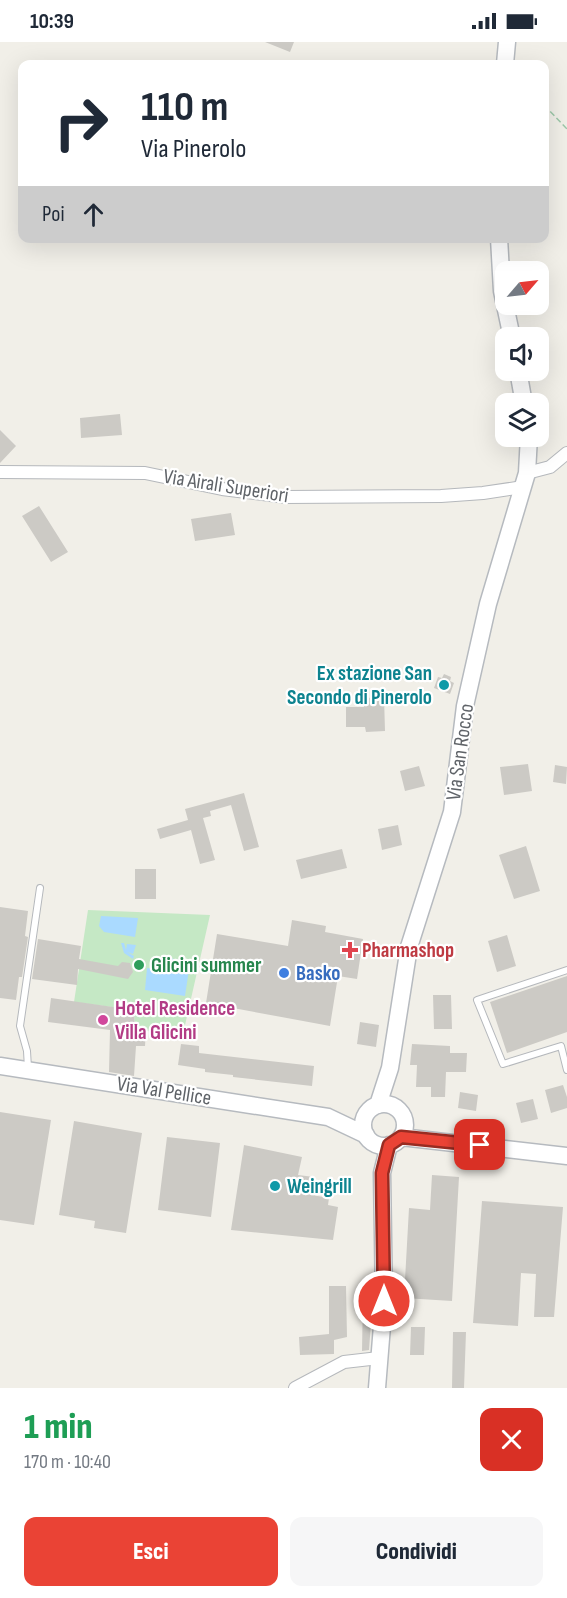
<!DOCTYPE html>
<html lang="it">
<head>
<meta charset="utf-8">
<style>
	:root { --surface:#fff; --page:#f6f6f7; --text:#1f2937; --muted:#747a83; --accent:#ea4335 }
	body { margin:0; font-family:"Sofia Sans Condensed",sans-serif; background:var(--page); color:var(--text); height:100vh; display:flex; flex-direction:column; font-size:22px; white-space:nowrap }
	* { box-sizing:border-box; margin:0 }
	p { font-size:20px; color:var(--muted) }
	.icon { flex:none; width:33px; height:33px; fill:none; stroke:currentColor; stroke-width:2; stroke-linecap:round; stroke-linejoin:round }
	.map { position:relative; height:1346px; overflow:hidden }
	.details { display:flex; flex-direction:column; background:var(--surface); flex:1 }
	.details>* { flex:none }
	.hud { position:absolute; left:18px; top:18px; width:531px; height:183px; border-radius:12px; box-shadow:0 6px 24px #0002; background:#fff; color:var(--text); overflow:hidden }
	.needle { width:39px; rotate:62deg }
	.tools { position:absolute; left:495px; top:219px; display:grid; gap:12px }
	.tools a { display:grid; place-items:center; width:54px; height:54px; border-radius:12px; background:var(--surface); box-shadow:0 6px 24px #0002; font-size:30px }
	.pin { position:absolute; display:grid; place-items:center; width:51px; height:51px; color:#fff; margin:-26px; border-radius:12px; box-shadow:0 3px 9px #0006 }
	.me { position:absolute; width:66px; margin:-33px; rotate:0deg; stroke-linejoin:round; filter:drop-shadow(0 0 4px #0008) }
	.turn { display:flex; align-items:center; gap:21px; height:126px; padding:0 24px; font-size:27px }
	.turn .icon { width:78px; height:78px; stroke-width:2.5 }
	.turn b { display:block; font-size:42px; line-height:51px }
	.then { display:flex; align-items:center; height:57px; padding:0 24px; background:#0003; gap:12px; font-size:22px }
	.round { display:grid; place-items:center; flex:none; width:63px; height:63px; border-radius:12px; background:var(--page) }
	.overview { display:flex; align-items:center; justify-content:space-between; height:102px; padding:0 24px }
	h1 { font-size:36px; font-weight:800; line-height:45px; color:#1e9e55 }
	.action { display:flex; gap:12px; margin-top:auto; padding:12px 24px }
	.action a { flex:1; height:69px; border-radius:12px; background:var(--accent); color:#fff; font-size:24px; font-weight:800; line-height:69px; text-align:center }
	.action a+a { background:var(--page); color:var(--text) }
	.status { display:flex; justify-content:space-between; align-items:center; height:42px; padding:0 30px; background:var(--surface); direction:ltr }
	.status svg { height:16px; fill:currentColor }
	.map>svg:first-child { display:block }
	.green { fill:#c5e8c5 }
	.water { fill:#aadaff }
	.building { fill:#cccac5 }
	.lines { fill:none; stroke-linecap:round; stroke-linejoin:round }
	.lane-casing { stroke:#b5b8bc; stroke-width:8 }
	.street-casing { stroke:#b5b8bc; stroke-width:14 }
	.secondary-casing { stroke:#b6babf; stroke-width:19 }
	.path { stroke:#9cc7a9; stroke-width:1.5; stroke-dasharray:6 3; stroke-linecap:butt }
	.lane { stroke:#fff; stroke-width:6 }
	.street { stroke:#fff; stroke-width:12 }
	.secondary { stroke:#fff; stroke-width:16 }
	.route-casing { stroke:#982c22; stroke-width:15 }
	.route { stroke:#ea4335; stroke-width:10 }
	.culture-dot { fill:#0f9aa8; stroke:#fff; stroke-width:2 }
	.health-dot { fill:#e0444e; stroke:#fff; stroke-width:2 }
	.leisure-dot { fill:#2e9e5b; stroke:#fff; stroke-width:2 }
	.shop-dot { fill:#3f7fe0; stroke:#fff; stroke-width:2 }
	.hotel-dot { fill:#d1479c; stroke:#fff; stroke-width:2 }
	.labels { text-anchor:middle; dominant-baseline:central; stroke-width:4.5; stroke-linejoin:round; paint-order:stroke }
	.street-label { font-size:21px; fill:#5f6368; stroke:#fff }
	.culture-label { font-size:21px; font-weight:bold; fill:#0d838f; stroke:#fff; text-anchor:end }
	.health-label { font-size:21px; font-weight:bold; fill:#be3a42; stroke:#fff; text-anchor:start }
	.leisure-label { font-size:21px; font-weight:bold; fill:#27864d; stroke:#fff; text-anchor:start }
	.shop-label { font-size:21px; font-weight:bold; fill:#366cbe; stroke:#fff; text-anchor:start }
	.hotel-label { font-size:21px; font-weight:bold; fill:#b23c85; stroke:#fff; text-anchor:start }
</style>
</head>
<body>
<div class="status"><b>10:39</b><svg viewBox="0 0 49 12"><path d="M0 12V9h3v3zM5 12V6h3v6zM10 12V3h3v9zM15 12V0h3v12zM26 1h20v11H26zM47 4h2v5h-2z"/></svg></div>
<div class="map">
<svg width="567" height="1346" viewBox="0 0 567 1346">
	<rect width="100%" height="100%" fill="#f1efe8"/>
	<path class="green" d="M 88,868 L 210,873 L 183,992 L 135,988 L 134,968 L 74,960 Z"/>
	<path class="water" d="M 101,874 L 138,876 L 135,895 L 104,890 L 99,884 Z
		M 121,901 L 124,901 L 126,908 L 127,902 L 136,903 L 133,912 L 127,910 L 134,914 L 133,917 L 124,911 Z
		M 170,916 L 190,921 L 185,954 L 145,948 L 147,926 L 167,929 Z"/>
	<path class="building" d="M 265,0 L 294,0 L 290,10 Z
		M 120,372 L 122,393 L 81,396 L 80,376 Z
		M 0,388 L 16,404 L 0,421 Z
		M 39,464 L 68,510 L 51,520 L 22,474 Z
		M 231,471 L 235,493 L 195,499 L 191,477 Z
		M 444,632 L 451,635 L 450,639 L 454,641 L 450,652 L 434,646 L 438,635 L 442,636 Z
		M 384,655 L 385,689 L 366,690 L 365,685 L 346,685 L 346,665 L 364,665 L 364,656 Z
		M 528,722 L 532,749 L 504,753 L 500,725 Z
		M 555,723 L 567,725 L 566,742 L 553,740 Z
		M 419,724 L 425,744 L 405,749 L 400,729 Z
		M 244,751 L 259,805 L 244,809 L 231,763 L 210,769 L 211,774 L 203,776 L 215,818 L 200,822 L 191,788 L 160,797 L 157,787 L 188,778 L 185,767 Z
		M 398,783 L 402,803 L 382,808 L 378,787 Z
		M 526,804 L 540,849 L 514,857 L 499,813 Z
		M 342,807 L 347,826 L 301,837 L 296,818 Z
		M 135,827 L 156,827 L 156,857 L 135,857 Z
		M 0,865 L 28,869 L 25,894 L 28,895 L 22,935 L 19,935 L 16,958 L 0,956 Z
		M 292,878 L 326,884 L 325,890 L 363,897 L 357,937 L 338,934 L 330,984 L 206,961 L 217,892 L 288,904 Z
		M 507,893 L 516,924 L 497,930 L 488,899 Z
		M 38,897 L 81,904 L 79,917 L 118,924 L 122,920 L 130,921 L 133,930 L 128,937 L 78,927 L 77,943 L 32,937 Z
		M 567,934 L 567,990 L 507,1011 L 490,960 Z
		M 433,953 L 451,953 L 452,987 L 434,987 Z
		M 51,956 L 134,968 L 135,988 L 146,988 L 145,1004 L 136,1004 L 134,1034 L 109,1030 L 110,988 L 48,980 Z
		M 360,980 L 379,983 L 376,1005 L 357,1002 Z
		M 181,1002 L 199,1004 L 199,1011 L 314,1024 L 312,1044 L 233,1035 L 233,1033 L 205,1030 L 205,1027 L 178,1023 Z
		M 412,1002 L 450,1004 L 450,1011 L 467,1011 L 466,1030 L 446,1030 L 445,1055 L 431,1055 L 431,1045 L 416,1045 L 417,1023 L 410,1023 Z
		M 563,1043 L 567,1055 L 567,1066 L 551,1071 L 545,1048 Z
		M 460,1050 L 478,1053 L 476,1069 L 458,1066 Z
		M 533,1057 L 538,1077 L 521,1081 L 516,1061 Z
		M 0,1070 L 51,1078 L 34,1183 L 0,1178 Z
		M 74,1079 L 142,1091 L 126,1191 L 94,1186 L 95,1179 L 59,1173 Z
		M 167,1095 L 220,1101 L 211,1175 L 158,1168 Z
		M 244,1103 L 302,1115 L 298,1133 L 314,1135 L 312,1153 L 329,1156 L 328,1163 L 338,1165 L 333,1198 L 231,1188 Z
		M 432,1133 L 459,1135 L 452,1259 L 404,1256 L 409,1166 L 430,1168 Z
		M 482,1159 L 563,1165 L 554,1275 L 534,1275 L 536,1232 L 521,1231 L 518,1284 L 473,1281 Z
		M 329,1244 L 346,1244 L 347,1295 L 334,1298 L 334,1312 L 300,1313 L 299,1295 L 329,1292 Z
		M 363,1253 L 373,1253 L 369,1308 L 362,1309 Z
		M 411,1285 L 425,1285 L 424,1313 L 410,1313 Z
		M 453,1290 L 466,1290 L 464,1346 L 452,1346 Z"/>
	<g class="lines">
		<defs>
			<path id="lane" d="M 567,928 L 477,958 L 503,1022 L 561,1004 L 567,1028
				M 28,1026 L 27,1009 L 20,984 L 40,846"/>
			<path id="street" d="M 0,430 L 145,431 L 222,447 L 286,455 L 441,454 L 483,451 L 523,445
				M 527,431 L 550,425 L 567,411
				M 295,1346 L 344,1320 L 379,1316"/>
			<path id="secondary" d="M 505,22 L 507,0
				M 499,196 L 502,249 L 512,296
				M 518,328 L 524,362
				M 0,1024 L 328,1075 L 366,1093
				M363 1083a21 21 0 1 1 42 0a21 21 0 1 1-42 0Z
				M 378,1063 L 390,1026 L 409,905 L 452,770 L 465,664 L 488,562 L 527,431 L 529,394
				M 401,1095 L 567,1114
				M 377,1346 L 384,1259 L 382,1131 L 389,1103"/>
		</defs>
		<use href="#lane" class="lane-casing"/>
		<use href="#street" class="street-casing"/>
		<use href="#secondary" class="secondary-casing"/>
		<path class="path" d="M 544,63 L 567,87"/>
		<use href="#lane" class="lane"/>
		<use href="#street" class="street"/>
		<use href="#secondary" class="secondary"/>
	</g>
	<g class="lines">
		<defs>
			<path id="route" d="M 384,1259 L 382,1131 L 389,1103 L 401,1095 L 480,1103"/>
		</defs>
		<use href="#route" class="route-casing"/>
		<use href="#route" class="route"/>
	</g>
	<g class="culture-dot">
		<circle cx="444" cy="643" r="6"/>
		<circle cx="275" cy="1144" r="6"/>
	</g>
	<path class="health-dot" d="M347 899h6v6h6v6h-6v6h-6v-6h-6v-6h6z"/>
	<circle class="leisure-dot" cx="139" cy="923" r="6"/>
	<circle class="shop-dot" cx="284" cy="931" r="6"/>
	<circle class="hotel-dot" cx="103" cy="978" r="6"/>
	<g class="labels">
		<g class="street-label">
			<text transform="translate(226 444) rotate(9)">Via Airali Superiori</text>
			<text transform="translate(460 710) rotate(-82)">Via San Rocco</text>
			<text transform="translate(164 1049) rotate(9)">Via Val Pellice</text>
		</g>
		<g class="culture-label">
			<text x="432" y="631">Ex stazione San<tspan x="432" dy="24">Secondo di Pinerolo</tspan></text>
			<text x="287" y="1144" text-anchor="start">Weingrill</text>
		</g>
		<g class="health-label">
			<text x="362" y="908">Pharmashop</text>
		</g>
		<g class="leisure-label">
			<text x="151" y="923">Glicini summer</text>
		</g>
		<g class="shop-label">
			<text x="296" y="931">Basko</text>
		</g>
		<g class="hotel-label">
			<text x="115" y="966">Hotel Residence<tspan x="115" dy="24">Villa Glicini</tspan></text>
		</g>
	</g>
</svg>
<div class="tools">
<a><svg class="needle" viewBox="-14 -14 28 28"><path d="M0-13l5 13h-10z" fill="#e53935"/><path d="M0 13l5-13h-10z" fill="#747a83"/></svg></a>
<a><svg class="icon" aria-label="sound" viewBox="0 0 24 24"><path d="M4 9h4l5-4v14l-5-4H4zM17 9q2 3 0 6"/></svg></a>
<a><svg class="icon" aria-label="layers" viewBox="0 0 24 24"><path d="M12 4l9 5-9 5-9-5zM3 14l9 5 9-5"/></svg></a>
</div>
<div class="pin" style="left:480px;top:1103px;background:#d93025"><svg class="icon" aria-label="arrive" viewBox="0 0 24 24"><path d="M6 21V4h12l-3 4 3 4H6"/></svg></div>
<svg class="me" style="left:384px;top:1259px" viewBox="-20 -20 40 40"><circle r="17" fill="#ea4335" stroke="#fff" stroke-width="3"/><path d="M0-11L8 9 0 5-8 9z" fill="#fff"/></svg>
<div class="hud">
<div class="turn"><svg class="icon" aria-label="right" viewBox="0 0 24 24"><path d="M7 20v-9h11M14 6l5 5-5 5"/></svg><div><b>110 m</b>Via Pinerolo</div></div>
<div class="then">Poi<svg class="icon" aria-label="ahead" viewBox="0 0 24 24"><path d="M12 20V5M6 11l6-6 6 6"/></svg></div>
</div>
</div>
<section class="details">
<div class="overview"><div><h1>1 min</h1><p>170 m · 10:40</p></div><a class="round" style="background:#d93025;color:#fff"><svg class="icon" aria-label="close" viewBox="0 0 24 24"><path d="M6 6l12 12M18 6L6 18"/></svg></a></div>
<div class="action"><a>Esci</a><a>Condividi</a></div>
</section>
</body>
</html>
